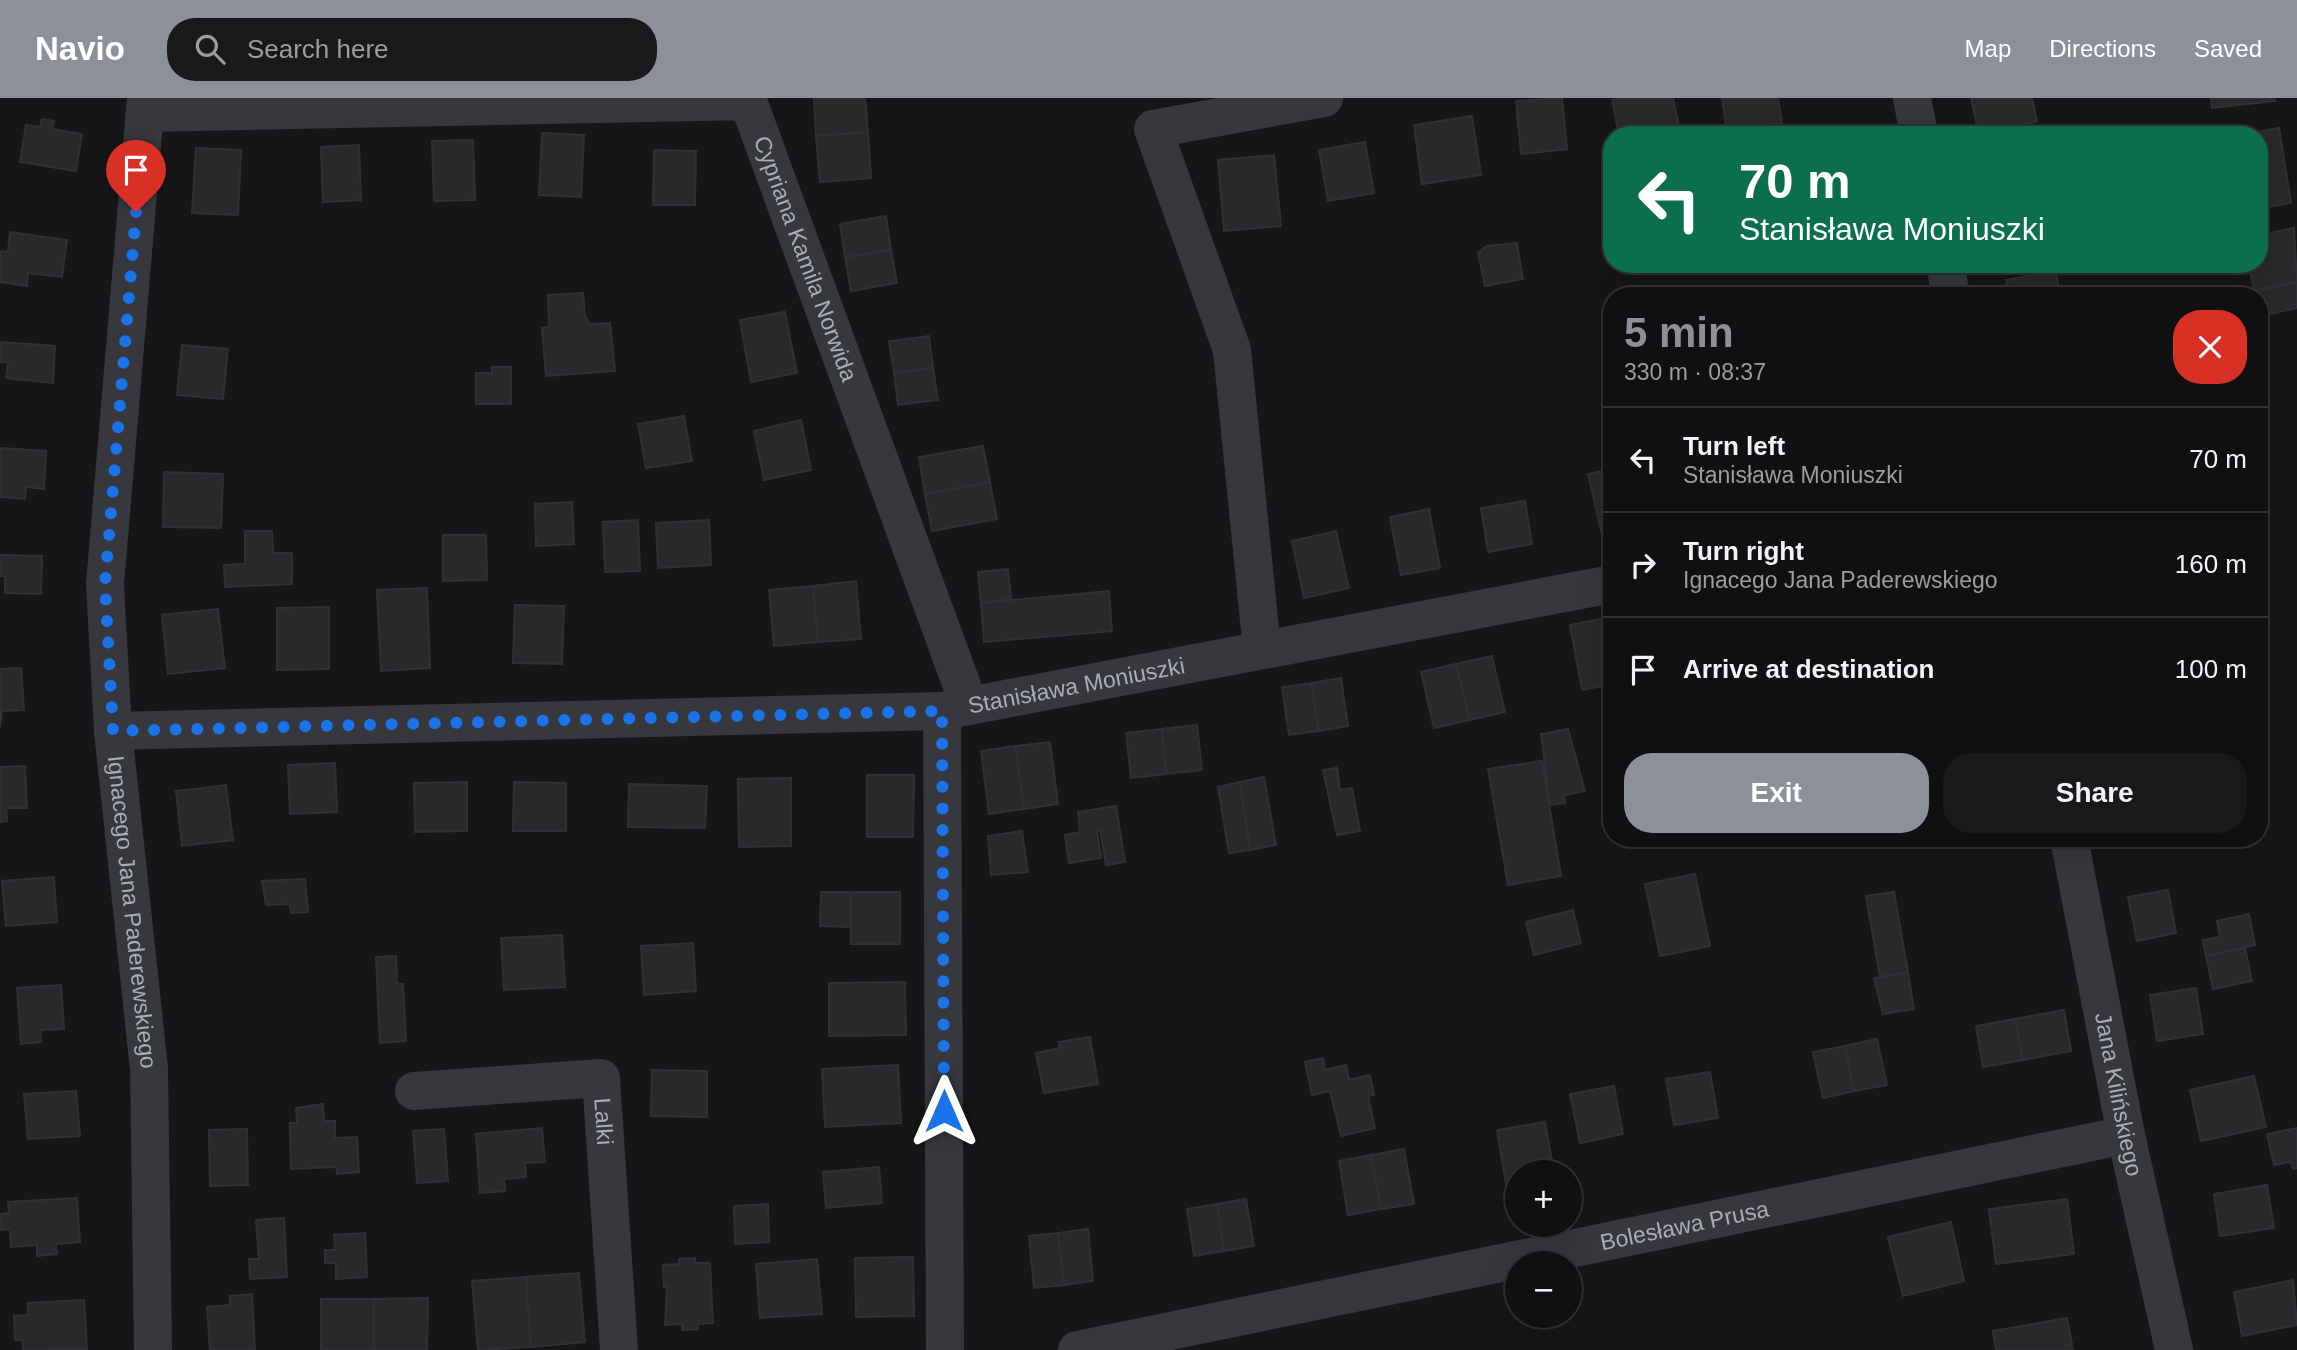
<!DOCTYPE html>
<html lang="en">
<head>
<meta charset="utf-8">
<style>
	:root { --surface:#101012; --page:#19191b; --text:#f1f3f6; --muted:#9c9d9f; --line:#303032; --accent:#8c9099 }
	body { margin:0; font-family:Helvetica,sans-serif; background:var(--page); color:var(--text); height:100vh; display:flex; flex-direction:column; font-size:26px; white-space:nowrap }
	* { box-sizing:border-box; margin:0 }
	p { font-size:23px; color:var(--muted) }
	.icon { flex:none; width:38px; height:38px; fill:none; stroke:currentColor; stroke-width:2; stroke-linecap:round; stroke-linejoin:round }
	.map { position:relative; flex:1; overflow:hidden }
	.sheet { position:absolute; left:1603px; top:189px; width:665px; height:560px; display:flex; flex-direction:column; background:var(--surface); border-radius:28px; box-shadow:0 7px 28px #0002,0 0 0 2px var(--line) }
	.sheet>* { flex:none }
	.top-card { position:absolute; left:1603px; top:28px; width:665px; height:147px; border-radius:28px; box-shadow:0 7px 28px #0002,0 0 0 2px var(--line); background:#0b6e4f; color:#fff; overflow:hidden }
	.controls { position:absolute; left:1505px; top:1062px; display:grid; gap:14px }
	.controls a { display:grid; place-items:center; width:77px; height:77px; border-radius:50%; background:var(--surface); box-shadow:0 7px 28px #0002,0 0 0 2px var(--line); font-size:35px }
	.pin { position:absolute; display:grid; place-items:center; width:60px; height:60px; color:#fff; margin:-72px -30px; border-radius:50% 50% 50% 0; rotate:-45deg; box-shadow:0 0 7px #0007 }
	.pin .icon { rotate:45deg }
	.me { position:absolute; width:77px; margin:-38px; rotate:0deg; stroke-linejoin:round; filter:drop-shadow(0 0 5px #0008) }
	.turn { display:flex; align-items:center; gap:24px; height:147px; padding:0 21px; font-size:32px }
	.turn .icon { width:91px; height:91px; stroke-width:2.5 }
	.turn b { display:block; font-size:49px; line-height:60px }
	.round { display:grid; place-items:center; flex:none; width:74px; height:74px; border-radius:28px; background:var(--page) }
	.head { display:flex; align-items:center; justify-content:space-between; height:119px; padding:0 21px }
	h1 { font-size:42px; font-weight:600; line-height:52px; color:var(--accent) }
	.action { display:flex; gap:14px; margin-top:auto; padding:14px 21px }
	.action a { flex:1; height:80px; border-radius:28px; background:var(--accent); color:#fff; font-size:28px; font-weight:600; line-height:80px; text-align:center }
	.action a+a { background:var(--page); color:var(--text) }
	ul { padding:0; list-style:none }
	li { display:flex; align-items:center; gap:21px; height:105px; padding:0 21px; border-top:2px solid var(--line) }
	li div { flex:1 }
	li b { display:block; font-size:26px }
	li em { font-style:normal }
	header { display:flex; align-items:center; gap:42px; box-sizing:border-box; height:98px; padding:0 35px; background:var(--accent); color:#fff }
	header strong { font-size:33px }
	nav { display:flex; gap:38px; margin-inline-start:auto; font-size:24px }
	.search { width:490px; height:63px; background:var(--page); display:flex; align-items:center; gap:18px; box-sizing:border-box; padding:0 24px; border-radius:28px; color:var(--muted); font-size:26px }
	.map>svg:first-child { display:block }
	.building { fill:#29292c; stroke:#303034; stroke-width:2 }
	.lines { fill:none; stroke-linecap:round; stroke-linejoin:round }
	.street { stroke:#37383d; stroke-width:38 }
	.route { stroke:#1a73e8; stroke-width:12; stroke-dasharray:0 21.6 }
	.labels { text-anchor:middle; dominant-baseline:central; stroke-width:7; stroke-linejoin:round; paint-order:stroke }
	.street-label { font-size:23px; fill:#a8adb8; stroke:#111113 }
</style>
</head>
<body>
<header>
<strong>Navio</strong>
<div class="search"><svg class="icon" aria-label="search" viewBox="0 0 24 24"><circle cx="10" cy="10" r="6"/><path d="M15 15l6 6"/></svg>Search here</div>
<nav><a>Map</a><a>Directions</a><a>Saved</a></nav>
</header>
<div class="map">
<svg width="2297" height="1252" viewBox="0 0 2297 1252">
	<rect width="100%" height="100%" fill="#161618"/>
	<path class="building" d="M 814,0 L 865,0 L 868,34 L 816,38 Z
		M 1562,0 L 1567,51 L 1521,56 L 1516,3 Z
		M 1621,0 L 1673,0 L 1681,37 L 1619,37 L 1612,2 Z
		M 1722,0 L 1778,0 L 1782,25 L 1727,34 Z
		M 1971,0 L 2032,0 L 2037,23 L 1979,36 Z
		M 2211,0 L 2274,0 L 2275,3 L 2212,10 Z
		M 1472,18 L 1481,77 L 1422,86 L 1414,27 Z
		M 42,21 L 54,23 L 52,31 L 82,36 L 76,73 L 20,64 L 26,27 L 40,29 Z
		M 1876,30 L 1877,37 L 1823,37 Z
		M 2279,30 L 2291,105 L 2259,110 L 2259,37 L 2239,37 Z
		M 868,34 L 871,80 L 820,84 L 816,38 Z
		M 542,35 L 584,37 L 581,99 L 539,97 Z
		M 473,42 L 475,102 L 434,103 L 432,43 Z
		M 1365,44 L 1374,95 L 1328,103 L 1319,52 Z
		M 359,47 L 361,102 L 323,104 L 321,49 Z
		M 196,50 L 241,52 L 238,117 L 192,115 Z
		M 654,52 L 696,53 L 695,107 L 653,107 Z
		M 1274,57 L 1281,128 L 1224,133 L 1218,62 Z
		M 886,118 L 891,152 L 845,159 L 840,126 Z
		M 2294,130 L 2297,184 L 2254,192 L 2249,166 L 2259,166 L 2259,137 Z
		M 10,134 L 67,142 L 62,179 L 28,175 L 27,188 L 0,184 L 0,153 L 8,154 Z
		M 1517,145 L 1523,181 L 1485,188 L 1478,155 L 1486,148 Z
		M 891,152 L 897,185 L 851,193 L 845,159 Z
		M 2056,173 L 2060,198 L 2008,198 L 2006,182 Z
		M 2297,184 L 2297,210 L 2260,218 L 2259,198 L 2255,198 L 2254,193 Z
		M 583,195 L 585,218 L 590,226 L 610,225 L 615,273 L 546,278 L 542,230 L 549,229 L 548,197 Z
		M 785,214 L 797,275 L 751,284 L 740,222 Z
		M 929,238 L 933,270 L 894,275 L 889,243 Z
		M 0,244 L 55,248 L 53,285 L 6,280 L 8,264 L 0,264 Z
		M 182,247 L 228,251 L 223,301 L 177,297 Z
		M 492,269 L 511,269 L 511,306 L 476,306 L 476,275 L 492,275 Z
		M 933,270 L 938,302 L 898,307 L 894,275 Z
		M 684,318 L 692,363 L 646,370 L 638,326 Z
		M 801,322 L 811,372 L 764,382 L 754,333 Z
		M 983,348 L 990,384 L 925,396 L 919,359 Z
		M 0,350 L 46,353 L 44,391 L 26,389 L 25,401 L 0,399 Z
		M 1612,371 L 1612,431 L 1601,433 L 1588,376 Z
		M 164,374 L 223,376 L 221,430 L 163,429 Z
		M 990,384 L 997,421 L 932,433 L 925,396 Z
		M 1525,403 L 1532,446 L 1488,454 L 1481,410 Z
		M 572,404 L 574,446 L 536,448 L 535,406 Z
		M 1429,411 L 1440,470 L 1401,477 L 1390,419 Z
		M 638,422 L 640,473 L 605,474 L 603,424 Z
		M 709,422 L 711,467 L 658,470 L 656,425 Z
		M 245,433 L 272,433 L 273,455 L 292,455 L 292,486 L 225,489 L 224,467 L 245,466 Z
		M 1336,433 L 1349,490 L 1304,500 L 1292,443 Z
		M 443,437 L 486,437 L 487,482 L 443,483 Z
		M 0,457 L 42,458 L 41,496 L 5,495 L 5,478 L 0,478 Z
		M 1008,471 L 1011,501 L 981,505 L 978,474 Z
		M 856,483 L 861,541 L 818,544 L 813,488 Z
		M 813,488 L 818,544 L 774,548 L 769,492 Z
		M 427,490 L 430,570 L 381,573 L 377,492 Z
		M 1109,493 L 1112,533 L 984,544 L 981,505 Z
		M 515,507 L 564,508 L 562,566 L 513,565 Z
		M 329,509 L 329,571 L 277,572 L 277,510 Z
		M 218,511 L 225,570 L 168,576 L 162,517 Z
		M 1606,520 L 1612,553 L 1612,586 L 1582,592 L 1570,527 Z
		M 1492,558 L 1505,614 L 1470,622 L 1456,566 Z
		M 1456,566 L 1470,622 L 1434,630 L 1421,574 Z
		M 21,570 L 24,612 L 2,613 L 0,630 L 0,571 Z
		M 1341,580 L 1348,628 L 1319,633 L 1311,585 Z
		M 1311,585 L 1319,633 L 1289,637 L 1282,589 Z
		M 1197,627 L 1202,672 L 1166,676 L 1162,631 Z
		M 1162,631 L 1166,676 L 1131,680 L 1126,635 Z
		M 1568,631 L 1585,693 L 1564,697 L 1565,705 L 1550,707 L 1541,636 Z
		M 1050,644 L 1058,706 L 1024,711 L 1015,648 Z
		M 1015,648 L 1024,711 L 989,716 L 981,653 Z
		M 1542,663 L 1561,778 L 1508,787 L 1488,671 Z
		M 335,665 L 337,714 L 290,716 L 288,667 Z
		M 25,668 L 27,710 L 6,710 L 7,723 L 0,724 L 0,669 Z
		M 1337,670 L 1340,692 L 1352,690 L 1360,733 L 1337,737 L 1323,672 Z
		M 867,677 L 914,677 L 913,739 L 867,739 Z
		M 1264,679 L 1276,747 L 1250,752 L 1240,684 Z
		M 791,680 L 791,748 L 739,749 L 738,681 Z
		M 467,684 L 467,733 L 415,734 L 414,685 Z
		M 514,684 L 566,685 L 566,733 L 513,733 Z
		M 1240,684 L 1250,752 L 1229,755 L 1218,689 Z
		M 629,686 L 707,688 L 705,730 L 628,729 Z
		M 226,687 L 233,742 L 182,748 L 176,693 Z
		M 1116,708 L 1125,764 L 1106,767 L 1100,731 L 1097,732 L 1101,760 L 1069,765 L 1065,737 L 1080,734 L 1078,714 Z
		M 1022,733 L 1028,774 L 991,777 L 988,738 Z
		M 1695,776 L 1710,848 L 1660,858 L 1645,786 Z
		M 54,779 L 57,824 L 6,828 L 2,783 Z
		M 305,781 L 308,814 L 291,815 L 290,806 L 266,807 L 262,783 Z
		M 2168,792 L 2176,835 L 2137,843 L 2128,799 Z
		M 821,794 L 851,794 L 850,829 L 820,828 Z
		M 851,794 L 900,794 L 900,846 L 851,846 Z
		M 1894,794 L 1908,874 L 1880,879 L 1866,798 Z
		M 1573,812 L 1581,845 L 1534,857 L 1526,824 Z
		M 2249,816 L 2255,847 L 2206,858 L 2203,842 L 2220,839 L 2217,823 Z
		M 562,837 L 565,889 L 504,892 L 501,840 Z
		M 693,845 L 696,893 L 644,897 L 641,848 Z
		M 2245,850 L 2252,883 L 2213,891 L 2206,858 Z
		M 396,858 L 397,886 L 403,886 L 406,943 L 380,945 L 376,859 Z
		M 1908,874 L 1914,911 L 1883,916 L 1874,880 Z
		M 905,884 L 906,937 L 829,938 L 829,885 Z
		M 61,887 L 64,931 L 40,932 L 41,944 L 21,946 L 17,890 Z
		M 2196,890 L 2203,936 L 2157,943 L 2150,897 Z
		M 2064,912 L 2071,953 L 2023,962 L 2015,921 Z
		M 2015,921 L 2023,962 L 1983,969 L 1976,928 Z
		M 1090,939 L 1098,986 L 1044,995 L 1036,955 L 1060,950 L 1059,944 Z
		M 1877,941 L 1887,987 L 1854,993 L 1845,948 Z
		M 1845,948 L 1854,993 L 1823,1000 L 1813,954 Z
		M 1323,960 L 1325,972 L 1346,967 L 1349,982 L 1370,977 L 1374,997 L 1368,998 L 1375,1030 L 1341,1038 L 1330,993 L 1312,997 L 1305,964 Z
		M 898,967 L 901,1025 L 825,1029 L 822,971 Z
		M 652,972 L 707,973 L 707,1019 L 651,1018 Z
		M 1710,974 L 1718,1020 L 1674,1027 L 1666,981 Z
		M 2254,978 L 2266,1029 L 2201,1043 L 2190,992 Z
		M 1614,988 L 1623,1036 L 1580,1045 L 1570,996 Z
		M 76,993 L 80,1038 L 28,1041 L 24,996 Z
		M 323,1006 L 324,1023 L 335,1023 L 335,1040 L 357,1039 L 359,1074 L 337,1076 L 337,1069 L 291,1071 L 290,1025 L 297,1025 L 296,1010 Z
		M 1545,1024 L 1554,1074 L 1517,1074 L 1517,1084 L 1506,1086 L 1497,1032 Z
		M 542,1030 L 545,1064 L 525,1065 L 526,1079 L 504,1081 L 505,1093 L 480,1095 L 476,1036 Z
		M 2297,1030 L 2297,1070 L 2293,1071 L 2291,1064 L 2274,1067 L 2267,1036 Z
		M 247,1031 L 248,1087 L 210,1088 L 209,1032 Z
		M 444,1031 L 448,1083 L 417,1085 L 413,1033 Z
		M 1404,1051 L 1414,1106 L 1381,1111 L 1371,1057 Z
		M 1371,1057 L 1381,1111 L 1348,1117 L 1339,1063 Z
		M 879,1069 L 882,1105 L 826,1110 L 823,1074 Z
		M 2267,1087 L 2274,1130 L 2220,1138 L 2214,1096 Z
		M 77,1100 L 80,1144 L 56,1146 L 57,1156 L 37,1158 L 37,1147 L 11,1149 L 10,1131 L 0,1132 L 0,1116 L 9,1115 L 8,1104 Z
		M 1246,1101 L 1254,1148 L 1224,1153 L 1217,1106 Z
		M 2067,1101 L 2074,1156 L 1996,1166 L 1989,1111 Z
		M 768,1106 L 769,1144 L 735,1146 L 734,1108 Z
		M 1217,1106 L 1224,1153 L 1194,1158 L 1187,1111 Z
		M 284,1120 L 287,1179 L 250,1181 L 249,1161 L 259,1161 L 256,1122 Z
		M 1951,1124 L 1964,1183 L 1903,1198 L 1888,1139 Z
		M 1088,1131 L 1093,1183 L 1064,1187 L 1058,1135 Z
		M 365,1135 L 367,1179 L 336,1181 L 336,1165 L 325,1165 L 325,1152 L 335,1152 L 334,1137 Z
		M 1058,1135 L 1064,1187 L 1034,1190 L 1029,1138 Z
		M 913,1159 L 914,1218 L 856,1219 L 855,1160 Z
		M 695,1160 L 695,1165 L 710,1165 L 713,1225 L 698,1226 L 698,1231 L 682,1232 L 682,1226 L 665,1227 L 667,1189 L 664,1189 L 663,1167 L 679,1166 L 679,1161 Z
		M 817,1161 L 822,1216 L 760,1220 L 756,1166 Z
		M 579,1175 L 585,1244 L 531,1249 L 526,1179 Z
		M 526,1179 L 531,1249 L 478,1252 L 472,1183 Z
		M 2293,1182 L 2297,1227 L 2242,1238 L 2234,1194 Z
		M 252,1196 L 255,1252 L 210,1252 L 207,1209 L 230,1207 L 230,1198 Z
		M 428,1200 L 427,1252 L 374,1252 L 374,1201 Z
		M 321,1201 L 374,1201 L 374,1252 L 321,1252 Z
		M 84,1202 L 87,1251 L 23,1252 L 22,1242 L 15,1242 L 14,1218 L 28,1217 L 28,1205 Z
		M 2067,1220 L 2073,1252 L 1996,1252 L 1993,1233 Z"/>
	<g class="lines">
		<g class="street">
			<path id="s1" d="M 146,0 L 105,486 L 113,633 L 149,971 L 153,1252"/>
			<path d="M 1912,0 L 1919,37"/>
			<path id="s2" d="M 146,15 L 748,3 L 969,607"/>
			<path d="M 1945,166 L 1951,198"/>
			<path d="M 1262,552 L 1232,252 L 1153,31 L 1324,0"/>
			<path d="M 942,613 L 945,1252"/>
			<path id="s3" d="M 113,633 L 942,613 L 1612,486"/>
			<path id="s4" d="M 2069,740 L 2126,1037 L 2174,1252"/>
			<path id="s5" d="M 414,993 L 601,980 L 619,1252"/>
			<path id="s6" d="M 1077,1252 L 2126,1037"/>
		</g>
	</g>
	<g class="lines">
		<path class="route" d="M 136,114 L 105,486 L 113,633 L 942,613 L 944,1013"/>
	</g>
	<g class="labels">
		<g class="street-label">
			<text stroke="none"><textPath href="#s2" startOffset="770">Cypriana Kamila Norwida</textPath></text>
			<text stroke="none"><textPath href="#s3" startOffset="966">Stanisława Moniuszki</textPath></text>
			<text stroke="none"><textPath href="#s1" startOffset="817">Ignacego Jana Paderewskiego</textPath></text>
			<text stroke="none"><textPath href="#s4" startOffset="261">Jana Kilińskiego</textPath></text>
			<text stroke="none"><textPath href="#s5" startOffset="231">Lalki</textPath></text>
			<text stroke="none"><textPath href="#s6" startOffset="620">Bolesława Prusa</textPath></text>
		</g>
	</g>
</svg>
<div class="controls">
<a>+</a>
<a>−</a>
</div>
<div class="pin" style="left:136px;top:114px;background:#d93025"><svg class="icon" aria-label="arrive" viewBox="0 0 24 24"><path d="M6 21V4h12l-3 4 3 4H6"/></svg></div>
<svg class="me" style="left:944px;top:1013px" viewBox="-20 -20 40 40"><path d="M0-17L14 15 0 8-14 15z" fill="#1a73e8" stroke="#fff" stroke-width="4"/></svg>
<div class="top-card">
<div class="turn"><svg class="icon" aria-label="left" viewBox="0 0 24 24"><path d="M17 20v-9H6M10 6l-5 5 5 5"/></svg><div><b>70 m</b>Stanisława Moniuszki</div></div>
</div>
<section class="sheet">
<div class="head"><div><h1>5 min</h1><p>330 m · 08:37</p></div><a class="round" style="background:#d93025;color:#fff"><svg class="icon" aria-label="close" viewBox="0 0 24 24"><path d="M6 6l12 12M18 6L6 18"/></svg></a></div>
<ul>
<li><svg class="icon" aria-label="left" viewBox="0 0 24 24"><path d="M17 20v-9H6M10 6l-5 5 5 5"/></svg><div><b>Turn left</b><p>Stanisława Moniuszki</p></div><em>70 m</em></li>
<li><svg class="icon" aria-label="right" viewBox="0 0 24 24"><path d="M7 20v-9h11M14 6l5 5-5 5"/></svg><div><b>Turn right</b><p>Ignacego Jana Paderewskiego</p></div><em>160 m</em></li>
<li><svg class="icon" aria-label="arrive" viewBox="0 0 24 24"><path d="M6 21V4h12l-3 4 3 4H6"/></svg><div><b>Arrive at destination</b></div><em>100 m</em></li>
</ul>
<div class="action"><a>Exit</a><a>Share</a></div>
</section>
</div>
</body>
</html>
